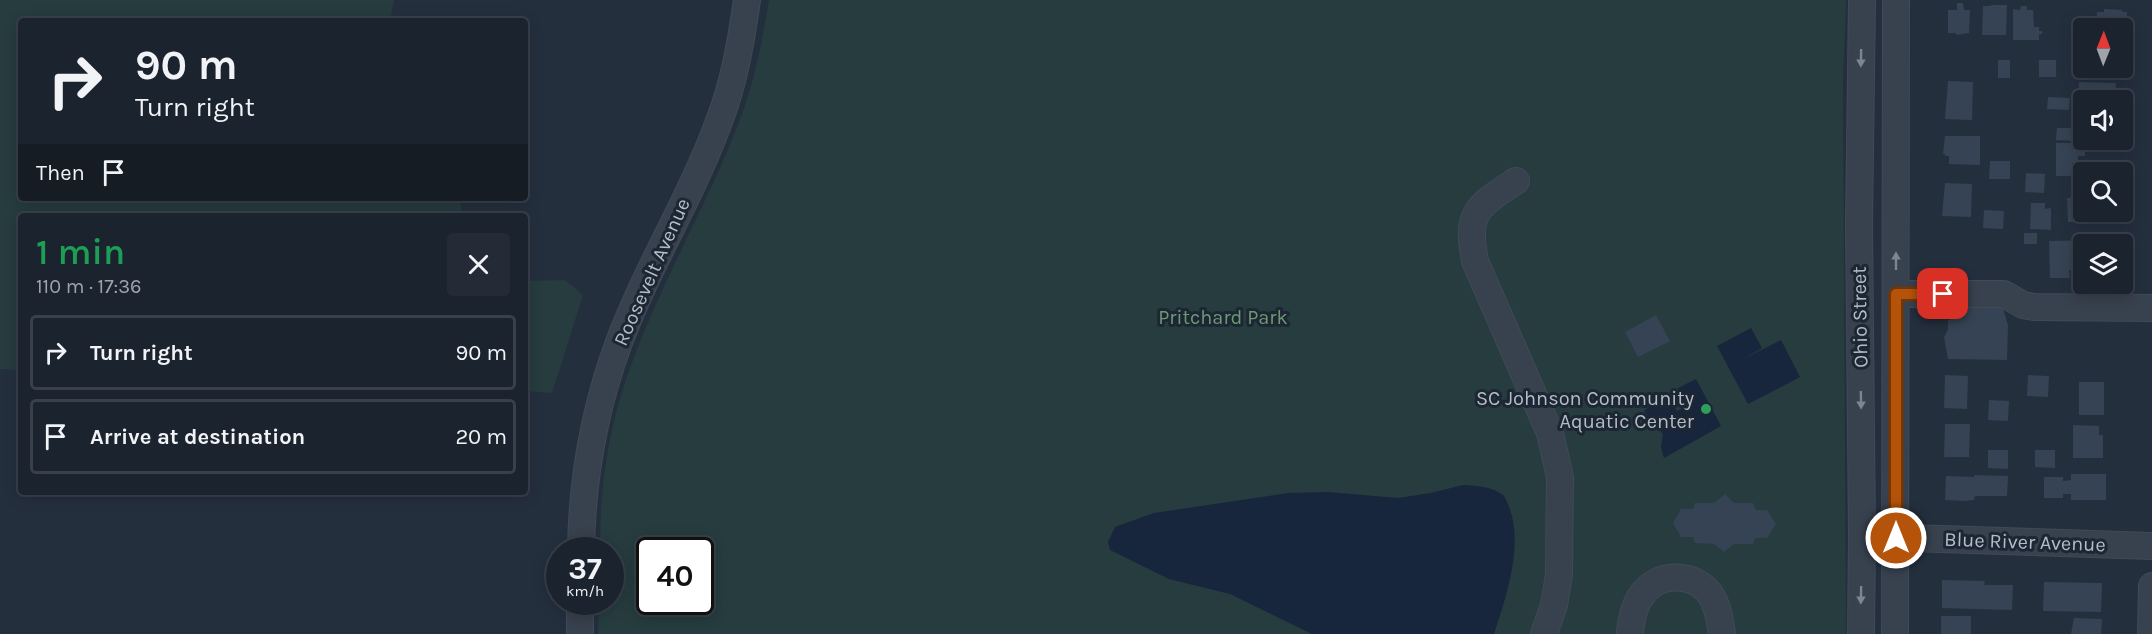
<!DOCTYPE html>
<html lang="en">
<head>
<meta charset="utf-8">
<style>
	:root { --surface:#1b232e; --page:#242b36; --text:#f1f3f6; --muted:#a0a4aa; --line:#39404a }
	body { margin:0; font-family:Karla,sans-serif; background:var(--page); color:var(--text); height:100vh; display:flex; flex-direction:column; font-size:22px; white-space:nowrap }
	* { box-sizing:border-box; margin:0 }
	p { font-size:20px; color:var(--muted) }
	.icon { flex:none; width:33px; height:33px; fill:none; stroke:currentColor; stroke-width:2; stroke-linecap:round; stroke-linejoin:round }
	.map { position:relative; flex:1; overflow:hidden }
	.side { position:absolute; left:18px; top:213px; width:510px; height:282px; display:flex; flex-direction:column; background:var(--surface); border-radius:6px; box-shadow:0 3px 15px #0003,0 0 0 2px var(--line) }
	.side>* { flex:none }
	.guide { position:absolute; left:18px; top:18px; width:510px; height:183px; border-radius:6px; box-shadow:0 3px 15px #0003,0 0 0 2px var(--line); background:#1b232e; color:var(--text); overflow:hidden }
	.needle { width:39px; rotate:1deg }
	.tools { position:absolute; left:2073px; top:18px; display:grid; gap:12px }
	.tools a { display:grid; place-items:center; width:60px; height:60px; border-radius:6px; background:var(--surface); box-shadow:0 3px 15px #0003,0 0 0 2px var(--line); font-size:30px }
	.speed { position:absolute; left:546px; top:537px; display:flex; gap:12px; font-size:30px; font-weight:700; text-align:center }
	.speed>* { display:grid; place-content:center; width:78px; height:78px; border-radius:50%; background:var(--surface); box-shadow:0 3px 15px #0003,0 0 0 2px var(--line); line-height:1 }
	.speed small { font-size:15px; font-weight:400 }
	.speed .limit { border:3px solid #111; border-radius:9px; background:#fff; color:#111 }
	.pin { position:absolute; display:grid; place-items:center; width:51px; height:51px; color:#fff; margin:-26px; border-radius:12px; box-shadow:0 3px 9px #0006 }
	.me { position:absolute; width:66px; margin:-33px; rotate:0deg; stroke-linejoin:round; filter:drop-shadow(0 0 4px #0008) }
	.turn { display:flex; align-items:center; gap:21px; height:126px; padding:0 18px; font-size:27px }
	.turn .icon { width:78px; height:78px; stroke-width:2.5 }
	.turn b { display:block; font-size:42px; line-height:51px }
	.then { display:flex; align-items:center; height:57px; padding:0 18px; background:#0003; gap:12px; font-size:22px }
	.round { display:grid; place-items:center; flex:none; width:63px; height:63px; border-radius:6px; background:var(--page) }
	.head { display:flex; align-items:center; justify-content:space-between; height:102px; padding:0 18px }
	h1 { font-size:36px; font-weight:600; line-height:45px; color:#1e9e55 }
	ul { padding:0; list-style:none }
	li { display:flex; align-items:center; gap:18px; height:75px; margin:0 12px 9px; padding:0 6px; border:3px solid var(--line); border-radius:6px }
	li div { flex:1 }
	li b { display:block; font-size:22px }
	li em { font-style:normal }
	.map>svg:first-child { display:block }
	.green { fill:#263c3f; fill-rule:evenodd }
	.water { fill:#17263c }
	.building { fill:#364354 }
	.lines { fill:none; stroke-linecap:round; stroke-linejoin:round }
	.minor-casing { stroke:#414a57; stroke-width:28 }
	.minor { stroke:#38414e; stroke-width:26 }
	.oneway { fill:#7c8592 }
	.route-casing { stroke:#753606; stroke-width:15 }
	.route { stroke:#b45309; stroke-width:10 }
	.leisure-dot { fill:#2e9e5b; stroke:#1d2633; stroke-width:2 }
	.labels { text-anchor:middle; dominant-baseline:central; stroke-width:6; stroke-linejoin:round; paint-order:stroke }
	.street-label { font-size:20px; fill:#b4bcc9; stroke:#1d2633 }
	.park-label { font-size:20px; fill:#6b9a76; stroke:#1d2633 }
	.poi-label { font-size:20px; fill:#b4bcc9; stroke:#1d2633; text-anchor:end }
</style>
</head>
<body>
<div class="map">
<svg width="2152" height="634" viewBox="0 0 2152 634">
	<rect width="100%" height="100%" fill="#242f3e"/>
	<path class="green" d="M 0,0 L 394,0 L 391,15 L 410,21 L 21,21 L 21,198 L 459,198 L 463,216 L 21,216 L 21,370 L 0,369 Z
		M 769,0 L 1846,0 L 1843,84 L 1846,634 L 598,634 L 599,602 L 610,602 L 610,550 L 600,550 C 600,501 605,450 619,402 C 648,303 704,215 740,119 C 755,80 762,41 769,0 ZM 650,550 L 700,550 L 700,602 L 650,602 Z
		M 565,280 L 583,295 L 552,393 L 525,391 L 525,281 Z"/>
	<path class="water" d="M 1751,328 L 1762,348 L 1741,360 L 1781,340 L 1800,377 L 1748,404 L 1717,346 Z
		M 1696,379 L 1721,426 L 1664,458 L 1661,447 L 1663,434 L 1644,411 L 1665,394 L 1671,402 L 1675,398 L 1678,403 L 1674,406 L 1677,411 L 1687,406 L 1678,388 Z
		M 1463,485 C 1477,486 1491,486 1503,495 C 1506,498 1507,503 1509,507 C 1524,544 1506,598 1494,634 L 1312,634 L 1230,594 L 1169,579 L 1110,550 L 1108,542 L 1115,527 L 1154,513 L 1288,493 L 1328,492 L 1398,498 L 1431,493 Z"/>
	<path class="building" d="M 1957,3 L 1963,3 L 1964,10 L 1970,10 L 1969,33 L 1956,35 L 1956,33 L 1948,33 L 1948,10 L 1957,10 Z
		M 1991,5 L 2007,5 L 2006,35 L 1982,35 L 1983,6 L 1991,6 Z
		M 2021,6 L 2027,6 L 2027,10 L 2033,10 L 2034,27 L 2039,27 L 2039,31 L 2042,31 L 2042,34 L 2039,34 L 2039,40 L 2013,40 L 2013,9 L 2020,10 Z
		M 2104,9 L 2122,10 L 2122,12 L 2127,12 L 2126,35 L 2122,35 L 2122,28 L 2096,28 L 2097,12 L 2104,12 Z
		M 2076,43 L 2084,43 L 2084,61 L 2075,61 Z
		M 1998,60 L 2010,60 L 2010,78 L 1998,78 Z
		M 2039,60 L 2056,60 L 2056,77 L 2039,77 Z
		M 1948,81 L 1973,82 L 1972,120 L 1945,119 Z
		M 2079,82 L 2116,83 L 2115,100 L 2084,100 L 2084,104 L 2078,104 Z
		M 2048,97 L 2070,98 L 2069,110 L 2047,109 Z
		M 2078,113 L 2084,113 L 2084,135 L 2078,135 Z
		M 2057,128 L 2076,128 L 2075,141 L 2056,140 Z
		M 1945,136 L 1980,136 L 1980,165 L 1949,164 L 1949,156 L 1945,156 L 1945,154 L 1943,154 Z
		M 2056,143 L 2085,143 L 2085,156 L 2078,156 L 2078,163 L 2072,163 L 2072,176 L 2056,176 Z
		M 1990,161 L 2010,161 L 2010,179 L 1989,179 Z
		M 2026,173 L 2045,174 L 2044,193 L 2025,192 Z
		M 1945,183 L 1972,184 L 1971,217 L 1942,216 Z
		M 2084,197 L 2084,212 L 2106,212 L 2106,221 L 2068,222 L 2067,198 Z
		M 2031,203 L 2045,203 L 2045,209 L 2051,208 L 2051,230 L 2030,229 Z
		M 1984,210 L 2004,211 L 2003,229 L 1983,228 Z
		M 2024,233 L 2037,233 L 2037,244 L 2024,244 Z
		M 2104,240 L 2104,244 L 2084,244 L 2084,270 L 2069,270 L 2070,278 L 2050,278 L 2049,241 Z
		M 1951,299 L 2000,299 L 2008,325 L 2007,360 L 1948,359 L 1944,337 L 1948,330 L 1948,320 L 1950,320 Z
		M 1656,315 L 1670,341 L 1638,357 L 1625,332 Z
		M 1945,375 L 1968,376 L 1967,409 L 1944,408 Z
		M 2028,375 L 2049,376 L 2048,397 L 2027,396 Z
		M 2079,382 L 2104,382 L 2104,415 L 2079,415 Z
		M 1989,400 L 2009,401 L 2008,421 L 1988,420 Z
		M 1945,424 L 1970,424 L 1969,457 L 1944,457 Z
		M 2073,425 L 2099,426 L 2099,435 L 2103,435 L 2103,458 L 2073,458 Z
		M 1988,450 L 2008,450 L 2008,469 L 1988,468 Z
		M 2035,450 L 2055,450 L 2055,468 L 2035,467 Z
		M 2071,474 L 2106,474 L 2106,500 L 2071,500 L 2071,494 L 2063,494 L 2063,498 L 2044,498 L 2044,477 L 2063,477 L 2063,481 L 2071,480 Z
		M 1974,475 L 2008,476 L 2007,496 L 1975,496 L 1974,500 L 1964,501 L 1945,500 L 1946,476 L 1974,477 Z
		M 1725,494 L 1734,503 L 1753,503 L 1756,510 L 1767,510 L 1776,524 L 1767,538 L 1755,538 L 1753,544 L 1734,544 L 1724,552 L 1714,544 L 1695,543 L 1693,537 L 1681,537 L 1673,523 L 1681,509 L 1693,509 L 1695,503 L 1714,503 Z
		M 1942,580 L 1985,581 L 1984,585 L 2013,585 L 2012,610 L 1942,608 Z
		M 2044,582 L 2102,583 L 2101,612 L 2043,611 Z
		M 1941,616 L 1971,616 L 1971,634 L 1941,634 Z
		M 2074,618 L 2102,619 L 2101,634 L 2071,634 Z"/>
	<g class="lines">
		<defs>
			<path id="minor" d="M 1516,181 C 1478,206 1465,212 1475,261 L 1550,433 L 1560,477 L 1559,575 L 1554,605 L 1544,634
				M 1896,294 L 2004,294 L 2023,305 L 2034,307 L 2152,308
				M 1879,537 L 2152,546
				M 581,550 C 582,480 594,411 618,345 C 646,269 690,200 718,124 C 734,84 741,42 747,0
				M 580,634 L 580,602
				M 1630,634 C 1631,619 1635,602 1645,591 C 1662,571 1695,574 1710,594 C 1718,605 1720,621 1722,634
				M 1861,634 L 1862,536 L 1859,224 L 1862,0
				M 1895,634 L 1896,0
				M 2151,634 L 2152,586"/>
		</defs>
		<use href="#minor" class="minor-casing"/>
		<use href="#minor" class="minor"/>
	</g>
	<defs><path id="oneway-solid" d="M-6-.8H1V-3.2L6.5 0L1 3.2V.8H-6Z" transform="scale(1.5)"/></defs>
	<g class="oneway">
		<use href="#oneway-solid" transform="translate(1861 58) rotate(91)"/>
		<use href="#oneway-solid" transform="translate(1896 261) rotate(-90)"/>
		<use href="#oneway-solid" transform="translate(1861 400) rotate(89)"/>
		<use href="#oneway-solid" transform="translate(1861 595) rotate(91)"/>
	</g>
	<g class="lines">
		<defs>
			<path id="route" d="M 1896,538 L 1896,294 L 1943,294"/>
		</defs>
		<use href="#route" class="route-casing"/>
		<use href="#route" class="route"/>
	</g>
	<circle class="leisure-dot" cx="1706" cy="409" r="6"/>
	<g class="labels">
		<g class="street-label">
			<text transform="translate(652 272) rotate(-66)">Roosevelt Avenue</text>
			<text transform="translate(1860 317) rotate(-91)">Ohio Street</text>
			<text transform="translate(2025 542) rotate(2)">Blue River Avenue</text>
		</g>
		<g class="park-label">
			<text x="1223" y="317">Pritchard Park</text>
		</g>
		<g class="poi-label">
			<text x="1694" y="398">SC Johnson Community<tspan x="1694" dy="23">Aquatic Center</tspan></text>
		</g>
	</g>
</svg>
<div class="tools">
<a><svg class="needle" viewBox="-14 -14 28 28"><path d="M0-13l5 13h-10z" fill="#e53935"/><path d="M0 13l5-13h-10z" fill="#a0a4aa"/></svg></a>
<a><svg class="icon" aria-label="sound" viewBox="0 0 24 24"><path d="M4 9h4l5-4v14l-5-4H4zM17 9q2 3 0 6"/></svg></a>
<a><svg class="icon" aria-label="search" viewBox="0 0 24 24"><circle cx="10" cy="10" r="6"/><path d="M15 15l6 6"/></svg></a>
<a><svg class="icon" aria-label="layers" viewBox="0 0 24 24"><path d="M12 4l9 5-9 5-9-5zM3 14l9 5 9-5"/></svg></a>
</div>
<div class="speed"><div>37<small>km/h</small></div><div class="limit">40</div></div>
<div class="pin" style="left:1943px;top:294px;background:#d93025"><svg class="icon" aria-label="arrive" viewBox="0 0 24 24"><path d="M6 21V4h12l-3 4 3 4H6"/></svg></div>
<svg class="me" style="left:1896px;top:538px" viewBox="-20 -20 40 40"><circle r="17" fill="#b45309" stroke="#fff" stroke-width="3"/><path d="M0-11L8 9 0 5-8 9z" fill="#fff"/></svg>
<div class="guide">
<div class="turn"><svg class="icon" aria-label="right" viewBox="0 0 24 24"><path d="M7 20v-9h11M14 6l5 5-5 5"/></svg><div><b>90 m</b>Turn right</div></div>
<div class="then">Then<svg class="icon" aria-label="arrive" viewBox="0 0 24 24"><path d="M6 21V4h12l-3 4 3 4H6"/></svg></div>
</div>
<section class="side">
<div class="head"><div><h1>1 min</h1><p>110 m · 17:36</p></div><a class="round"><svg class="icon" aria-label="close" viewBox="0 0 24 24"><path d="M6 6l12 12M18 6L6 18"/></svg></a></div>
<ul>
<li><svg class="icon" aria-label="right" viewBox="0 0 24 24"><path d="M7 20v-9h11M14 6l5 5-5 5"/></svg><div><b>Turn right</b></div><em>90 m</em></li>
<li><svg class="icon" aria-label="arrive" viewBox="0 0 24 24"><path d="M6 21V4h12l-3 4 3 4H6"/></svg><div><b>Arrive at destination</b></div><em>20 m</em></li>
</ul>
</section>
</div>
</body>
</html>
